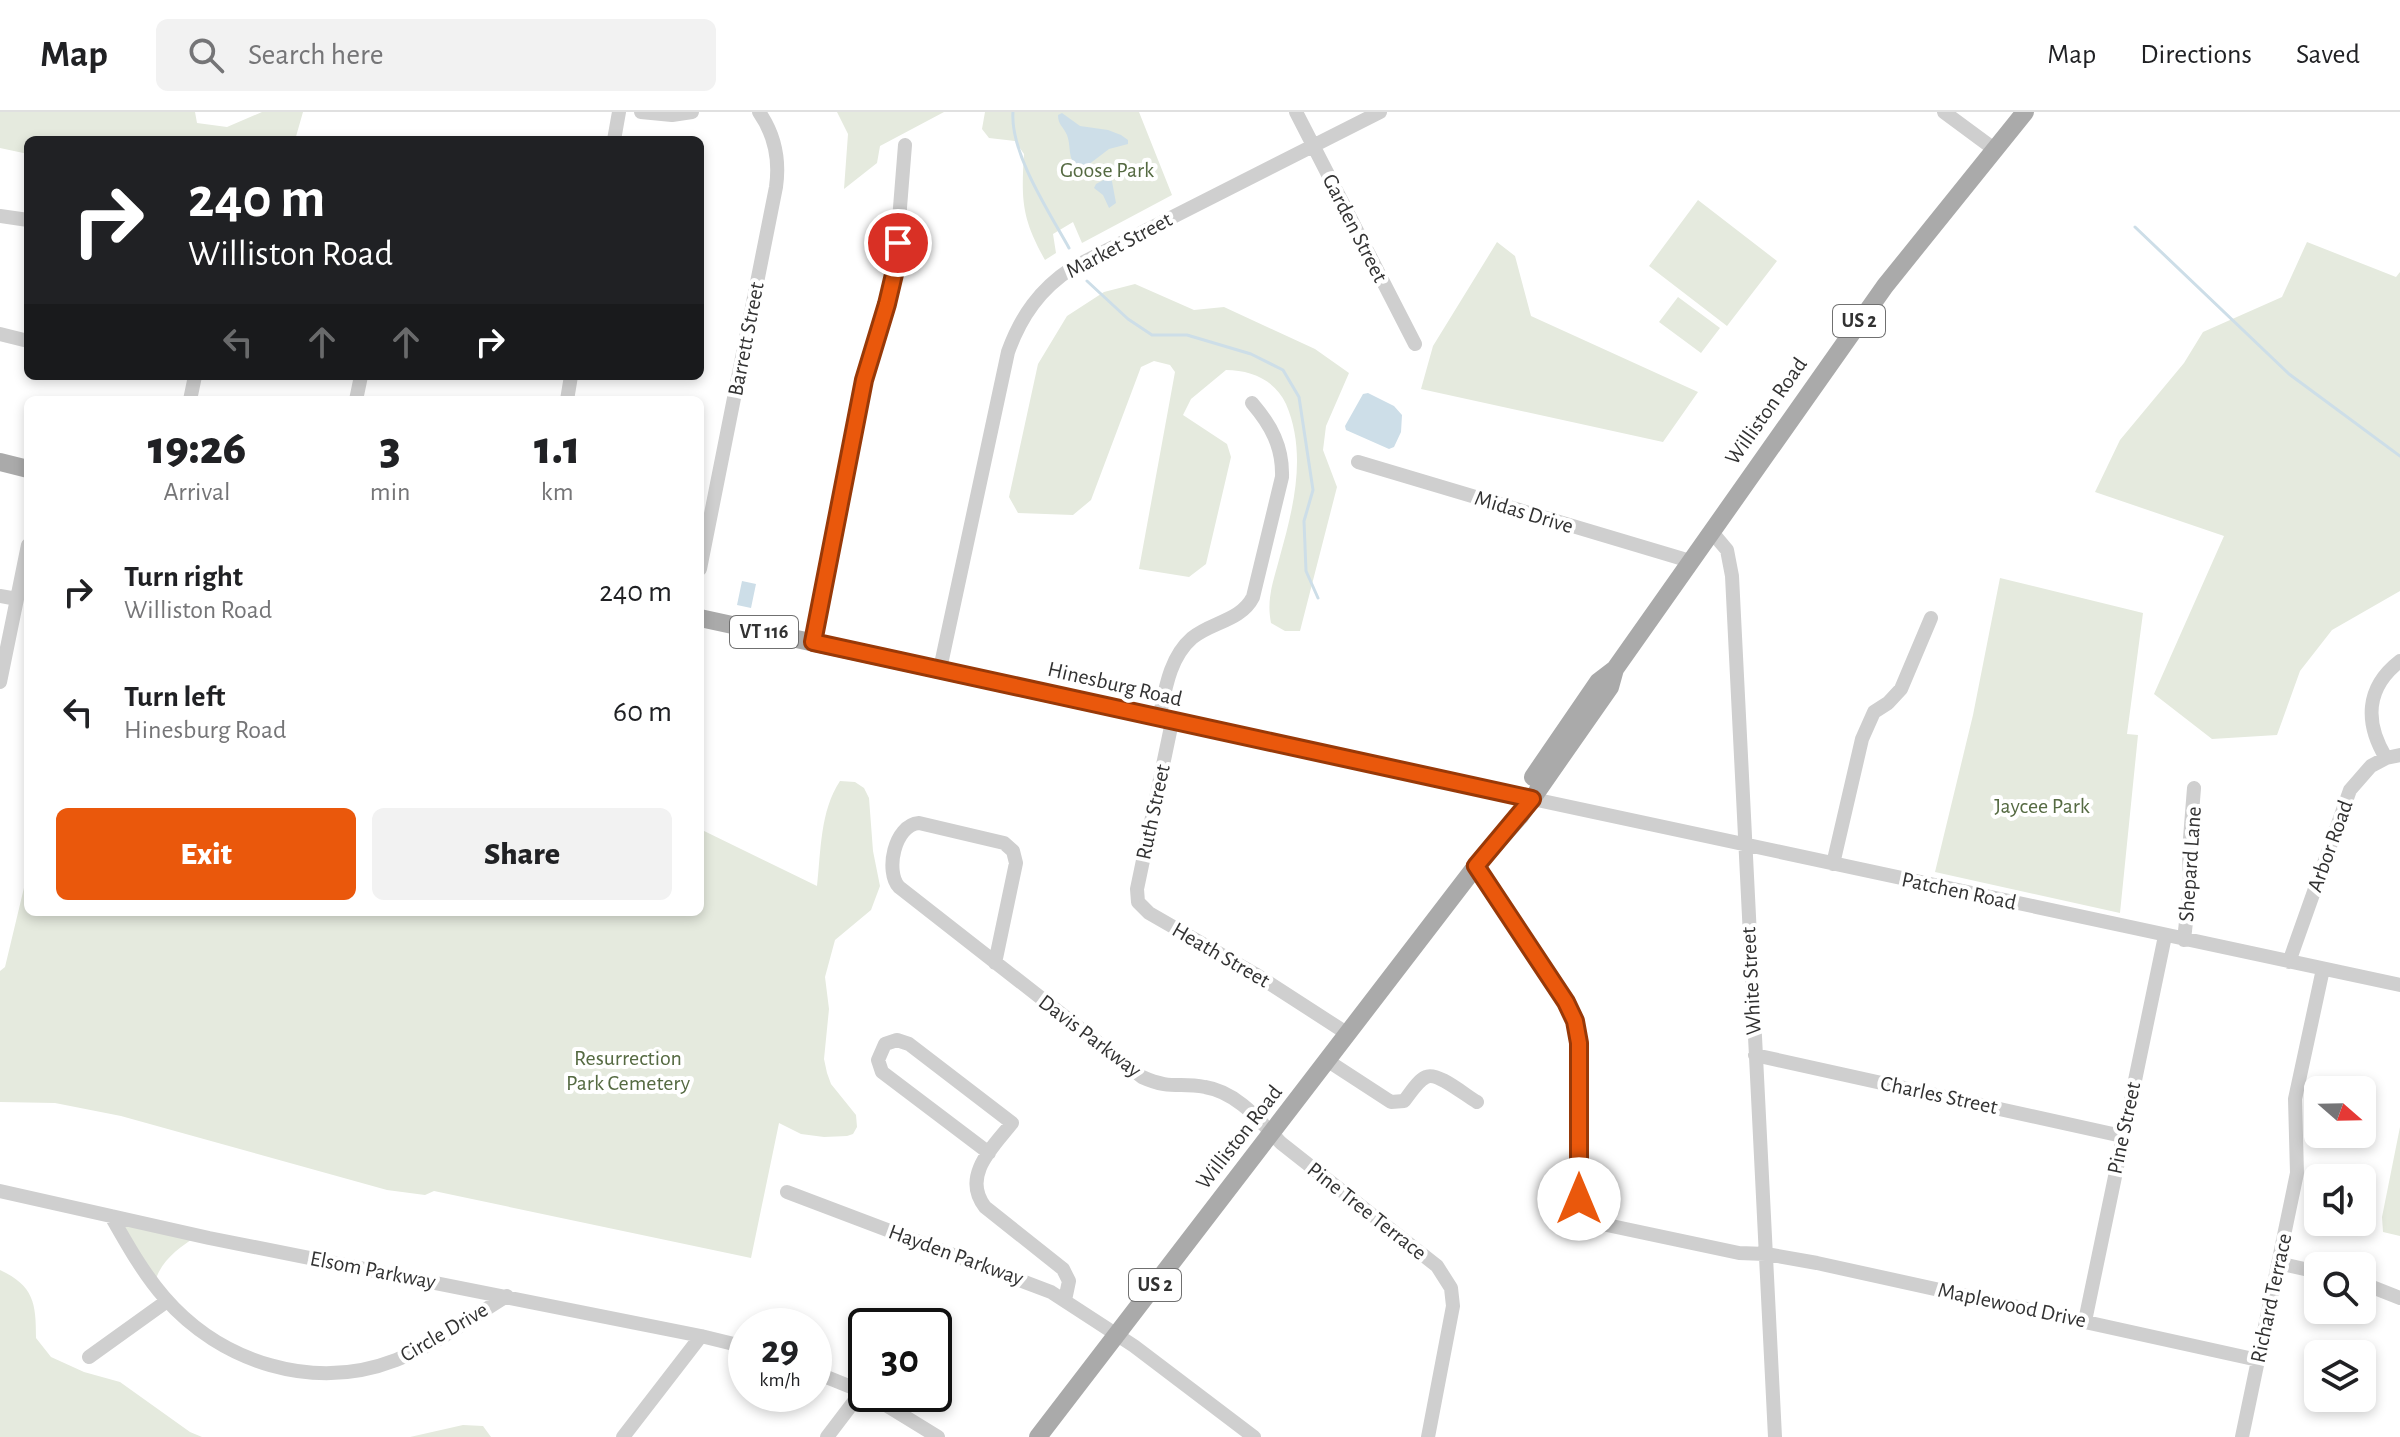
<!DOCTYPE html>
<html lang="en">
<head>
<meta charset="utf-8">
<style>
	:root { --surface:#fff; --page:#f2f2f2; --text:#202124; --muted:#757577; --line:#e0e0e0; --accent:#ea580c }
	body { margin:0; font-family:"Alegreya Sans",sans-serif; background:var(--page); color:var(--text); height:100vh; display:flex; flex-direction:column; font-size:30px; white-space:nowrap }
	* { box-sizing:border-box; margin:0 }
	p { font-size:26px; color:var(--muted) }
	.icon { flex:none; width:44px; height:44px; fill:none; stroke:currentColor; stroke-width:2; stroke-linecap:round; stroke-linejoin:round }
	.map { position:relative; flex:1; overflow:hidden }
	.sheet { position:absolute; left:24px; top:284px; width:680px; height:520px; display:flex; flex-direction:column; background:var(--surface); border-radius:12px; box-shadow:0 4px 12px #0003 }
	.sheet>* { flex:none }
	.hud { position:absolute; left:24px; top:24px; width:680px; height:244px; border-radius:12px; box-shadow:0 4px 12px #0003; background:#202124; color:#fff; overflow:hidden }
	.needle { width:52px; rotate:110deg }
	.tools { position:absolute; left:2304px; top:964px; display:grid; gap:16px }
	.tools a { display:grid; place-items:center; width:72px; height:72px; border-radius:12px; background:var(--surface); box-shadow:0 4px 12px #0003; font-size:40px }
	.speed { position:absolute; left:728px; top:1196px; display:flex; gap:16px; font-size:40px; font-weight:700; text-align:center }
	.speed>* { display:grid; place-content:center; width:104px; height:104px; border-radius:50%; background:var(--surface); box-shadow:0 4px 12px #0003; line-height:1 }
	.speed small { font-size:20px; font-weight:400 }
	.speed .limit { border:4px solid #111; border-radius:12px; background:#fff; color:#111 }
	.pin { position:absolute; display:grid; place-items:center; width:68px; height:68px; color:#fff; margin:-34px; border:4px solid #fff; border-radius:50%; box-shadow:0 2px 8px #0007 }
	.me { position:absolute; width:88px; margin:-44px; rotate:0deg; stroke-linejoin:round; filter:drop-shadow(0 0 6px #0008) }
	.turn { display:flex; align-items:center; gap:28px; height:168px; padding:0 32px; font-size:36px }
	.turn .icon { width:104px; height:104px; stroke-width:2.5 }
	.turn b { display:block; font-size:56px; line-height:68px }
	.lanes { display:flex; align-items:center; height:76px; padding:0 32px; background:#0003; justify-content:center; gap:40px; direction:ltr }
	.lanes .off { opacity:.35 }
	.eta { display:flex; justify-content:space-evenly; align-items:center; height:136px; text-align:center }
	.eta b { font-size:48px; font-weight:800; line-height:56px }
	.action { display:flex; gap:16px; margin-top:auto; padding:16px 32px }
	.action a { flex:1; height:92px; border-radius:12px; background:var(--accent); color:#fff; font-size:32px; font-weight:800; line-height:92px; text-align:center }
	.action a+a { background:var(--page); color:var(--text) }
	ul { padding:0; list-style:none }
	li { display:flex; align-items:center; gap:24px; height:120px; padding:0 32px }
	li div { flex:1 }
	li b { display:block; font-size:30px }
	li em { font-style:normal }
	header { display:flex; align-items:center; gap:48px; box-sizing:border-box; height:112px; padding:0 40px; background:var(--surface); border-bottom:2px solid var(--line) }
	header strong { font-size:38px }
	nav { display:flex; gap:44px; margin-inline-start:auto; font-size:28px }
	.search { width:560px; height:72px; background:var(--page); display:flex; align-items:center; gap:20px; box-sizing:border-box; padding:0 28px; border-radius:12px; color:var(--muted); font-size:30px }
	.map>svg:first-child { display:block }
	.green { fill:#e5eade }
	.water { fill:#cddee8 }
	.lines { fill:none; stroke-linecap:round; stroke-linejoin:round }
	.stream { stroke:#cddee8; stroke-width:3 }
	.minor { stroke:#cfcfcf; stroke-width:14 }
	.major { stroke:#aaa; stroke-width:18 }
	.route-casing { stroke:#983908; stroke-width:20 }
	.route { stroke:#ea580c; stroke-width:14 }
	.labels { text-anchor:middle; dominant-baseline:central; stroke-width:8; stroke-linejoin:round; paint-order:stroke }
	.shield { fill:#fff; stroke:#707070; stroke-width:2 }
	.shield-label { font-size:20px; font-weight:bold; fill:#323232 }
	.park-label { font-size:22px; fill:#556a42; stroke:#fff }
	.street-label { font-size:22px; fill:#323232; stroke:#fff }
</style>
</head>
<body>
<header>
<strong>Map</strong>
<div class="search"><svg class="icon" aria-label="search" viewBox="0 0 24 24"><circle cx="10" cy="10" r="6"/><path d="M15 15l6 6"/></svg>Search here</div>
<nav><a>Map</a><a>Directions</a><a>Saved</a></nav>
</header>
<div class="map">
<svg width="2400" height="1325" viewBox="0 0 2400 1325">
	<rect width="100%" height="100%" fill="#fff"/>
	<path class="green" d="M 0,0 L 195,0 L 197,11 L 227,15 L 262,0 L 303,0 L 295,28 L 28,28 L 28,42 L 0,36 Z
		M 837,0 L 944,0 L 880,34 L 877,51 L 844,77 L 848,22 Z
		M 985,0 L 1139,0 L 1172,83 L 1082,131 L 1073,110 L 1053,122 L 1056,141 L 1045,148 C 1022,107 1021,89 1024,42 L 1015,29 L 989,26 L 982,17 Z
		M 1698,88 L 1777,149 L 1727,214 L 1649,154 Z
		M 1497,130 L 1515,144 L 1531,204 L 1698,280 L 1663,330 L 1421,277 L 1433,234 Z
		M 2307,130 L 2396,165 L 2400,160 L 2400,479 L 2332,518 L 2300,559 L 2277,623 L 2212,627 L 2154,582 L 2224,424 L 2095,380 L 2120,328 L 2184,251 L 2203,220 L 2282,185 Z
		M 1135,172 L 1194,198 L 1224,195 L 1315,237 L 1349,261 L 1326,314 L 1323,338 L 1337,375 L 1300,519 L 1285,519 L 1271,511 C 1266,486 1274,468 1280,444 C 1294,394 1307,341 1286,292 C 1275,268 1251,258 1226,258 L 1191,287 L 1183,303 L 1227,332 L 1231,345 L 1206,452 L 1189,465 L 1139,457 L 1175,260 L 1170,253 L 1154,249 L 1141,255 L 1091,388 L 1073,403 L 1018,401 L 1009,385 L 1038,252 L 1067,204 L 1104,180 Z
		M 1678,185 L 1720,216 L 1701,241 L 1659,210 Z
		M 2000,466 L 2143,501 L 2127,622 L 2138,623 L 2120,801 L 1935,760 L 1973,603 Z
		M 840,669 L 855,670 L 864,676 L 869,686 L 873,739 L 880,774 L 871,798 L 835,828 L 825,865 L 829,897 L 824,947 L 827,961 L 831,972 L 856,1003 L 857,1015 L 853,1022 L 847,1024 L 824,1025 L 801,1022 L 779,1011 L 751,1146 L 434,1079 L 425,1083 L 387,1078 L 121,1004 L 55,991 L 0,990 L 0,859 L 5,855 L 28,759 L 28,800 L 700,800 L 700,717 L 817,774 C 821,739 820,699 840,669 Z
		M 2400,1015 L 2400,1124 L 2383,1120 L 2382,1105 Z
		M 118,1109 L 198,1123 C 179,1136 161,1148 155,1170 Z
		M 0,1158 C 34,1174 36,1191 36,1226 L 51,1245 L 84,1260 L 120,1270 L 190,1320 L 202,1325 L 0,1325 Z
		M 463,1313 L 483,1314 L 491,1325 L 410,1325 Z"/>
	<path class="water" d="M 1062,1 L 1080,14 L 1108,18 L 1121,23 L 1128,28 L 1128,32 L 1109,37 L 1088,53 L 1074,52 C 1068,43 1071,34 1067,23 C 1063,14 1058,13 1058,3 Z
		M 1111,64 L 1116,91 L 1109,96 L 1103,83 L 1094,76 L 1096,72 Z
		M 1368,281 L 1394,294 L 1402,303 L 1401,320 L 1394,335 L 1389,337 L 1346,318 L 1345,314 L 1363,282 Z
		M 742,469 L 756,472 L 751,496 L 737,493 Z"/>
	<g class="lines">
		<path class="stream" d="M 1013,0 C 1010,41 1049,100 1069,136
			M 2135,115 L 2289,262 L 2400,344
			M 1087,169 L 1128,207 L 1152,223 L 1187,223 L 1251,242 L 1283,258 L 1299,285 L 1313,378 L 1304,409 L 1306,459 L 1318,486"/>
		<path class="minor" d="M 641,0 L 672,3 L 692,0
			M 1296,0 L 1415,232
			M 1944,0 L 1994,37
			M 614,28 L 619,0
			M 0,104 L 28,108
			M 0,222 L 28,229
			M 190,288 L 195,264
			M 356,288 L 361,264
			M 567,288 L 571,264
			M 1358,350 L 1690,449
			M 1711,419 L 1727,438 L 1732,464 L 1775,1325
			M 700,457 L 776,75 C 780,47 775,23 759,0
			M 0,484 L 17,487
			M 813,530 L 864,268 L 895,158 L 905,33
			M 940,557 L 1008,240 C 1021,204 1040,177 1072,156 L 1380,0
			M 0,570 L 28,433
			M 1159,607 C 1165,579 1169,546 1192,526 C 1211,510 1241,509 1253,485 L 1282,365 C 1283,335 1271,313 1252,291
			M 1172,610 L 1137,777 L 1138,790 L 1149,801 L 1255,862 L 1348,922
			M 2386,646 C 2365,611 2365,576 2400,549
			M 1524,685 L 2400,873
			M 1833,752 L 1862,627 L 1874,600 L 1888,591 L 1901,577 L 1931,506
			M 1476,754 L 1557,874 L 1575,909 L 1579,942 L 1579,1087 L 1582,1100 L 1588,1109 L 1739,1141 L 1766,1142 L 1817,1151 L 2258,1248
			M 2184,828 L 2190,773 L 2189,739 L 2194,676
			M 2289,850 L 2350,678 L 2371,654 L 2386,646 L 2400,643
			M 995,851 L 1016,751 L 1013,739 L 1004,731 L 919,711 C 894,713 885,760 899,775 L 1142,965 C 1171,978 1179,970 1205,975 C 1237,980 1260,1009 1281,1031 L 1437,1154 L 1451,1176 L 1453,1194 L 1428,1325
			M 1755,943 L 2122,1024
			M 1328,949 L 1391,990 L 1404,989 C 1410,982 1417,969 1426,965 C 1437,959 1466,984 1477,990
			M 989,1041 L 882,960 L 878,948 L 885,932 L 897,928 L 909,932 L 1012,1011 C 993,1035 961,1064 985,1095 L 1063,1157 L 1069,1169 L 1065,1188
			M 0,1079 L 209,1126 L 701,1224 L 746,1235
			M 787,1080 L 1051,1180 L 1134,1234 L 1254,1325
			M 111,1104 C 127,1132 143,1161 164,1185 C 221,1251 314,1280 396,1248 C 435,1233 471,1206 507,1184
			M 2278,1151 L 2318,1160
			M 2362,1171 L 2400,1186
			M 2085,1209 L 2165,824
			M 89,1245 L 167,1189
			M 814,1260 L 866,1281
			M 868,1282 L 938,1325
			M 623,1325 L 701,1224
			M 827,1325 L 862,1279
			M 2242,1325 L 2297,1061 L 2295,987 L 2323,857"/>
		<path class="major" d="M 0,350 L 28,357
			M 700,506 L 1519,684
			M 1533,665 L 1598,570 L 1615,557
			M 1038,1325 L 1476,754 L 1520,704 L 1610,575 L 1615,557 L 1885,174 L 2025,0"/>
	</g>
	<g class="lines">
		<defs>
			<path id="route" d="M 898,131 L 895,158 L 887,192 L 864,268 L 813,530 L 1532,687 L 1476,754 L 1566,890 L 1575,909 L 1579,931 L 1579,1087"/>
		</defs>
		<use href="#route" class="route-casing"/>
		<use href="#route" class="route"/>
	</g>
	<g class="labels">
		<g class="shield">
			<rect x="1833" y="193" width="52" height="32" rx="6"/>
			<rect x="730" y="504" width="68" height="32" rx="6"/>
			<rect x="1129" y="1157" width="52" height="32" rx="6"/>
		</g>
		<g class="shield-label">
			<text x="1859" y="209">US 2</text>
			<text x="764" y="520">VT 116</text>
			<text x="1155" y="1173">US 2</text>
		</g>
		<g class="park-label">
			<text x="1107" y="58">Goose Park</text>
			<text x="2042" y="694">Jaycee Park</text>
			<text x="628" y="946">Resurrection<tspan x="628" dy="25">Park Cemetery</tspan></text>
		</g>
		<g class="street-label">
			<text transform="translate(1355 116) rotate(63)">Garden Street</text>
			<text transform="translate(1119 133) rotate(-28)">Market Street</text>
			<text transform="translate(746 227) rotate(-79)">Barrett Street</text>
			<text transform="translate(1766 299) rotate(-55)">Williston Road</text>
			<text transform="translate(1524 400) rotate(17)">Midas Drive</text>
			<text transform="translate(1115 572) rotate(13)">Hinesburg Road</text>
			<text transform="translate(1153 700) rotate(-78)">Ruth Street</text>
			<text transform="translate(2330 734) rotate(-70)">Arbor Road</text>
			<text transform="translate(2190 752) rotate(-86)">Shepard Lane</text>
			<text transform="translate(1959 779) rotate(12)">Patchen Road</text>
			<text transform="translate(1221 843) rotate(30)">Heath Street</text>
			<text transform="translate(1751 869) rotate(-93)">White Street</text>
			<text transform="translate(1090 924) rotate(37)">Davis Parkway</text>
			<text transform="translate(1939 983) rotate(12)">Charles Street</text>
			<text transform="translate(2124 1016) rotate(-78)">Pine Street</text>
			<text transform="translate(1239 1025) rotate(-52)">Williston Road</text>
			<text transform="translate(1367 1099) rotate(38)">Pine Tree Terrace</text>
			<text transform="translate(956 1143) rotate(20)">Hayden Parkway</text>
			<text transform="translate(373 1158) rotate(11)">Elsom Parkway</text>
			<text transform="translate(2271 1186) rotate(-78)">Richard Terrace</text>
			<text transform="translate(2012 1193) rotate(12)">Maplewood Drive</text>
			<text transform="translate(444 1220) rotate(-30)">Circle Drive</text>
		</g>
	</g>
</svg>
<div class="tools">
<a><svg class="needle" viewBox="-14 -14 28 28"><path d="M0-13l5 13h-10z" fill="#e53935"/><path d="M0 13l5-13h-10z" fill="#757577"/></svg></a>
<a><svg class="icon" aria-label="sound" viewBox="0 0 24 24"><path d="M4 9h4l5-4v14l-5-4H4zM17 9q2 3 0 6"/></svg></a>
<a><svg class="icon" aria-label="search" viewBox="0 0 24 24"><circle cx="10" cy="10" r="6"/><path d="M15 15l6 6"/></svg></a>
<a><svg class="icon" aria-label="layers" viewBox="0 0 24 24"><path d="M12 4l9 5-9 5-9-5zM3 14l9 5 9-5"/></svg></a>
</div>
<div class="speed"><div>29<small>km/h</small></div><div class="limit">30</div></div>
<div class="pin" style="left:898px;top:131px;background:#d93025"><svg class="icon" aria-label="arrive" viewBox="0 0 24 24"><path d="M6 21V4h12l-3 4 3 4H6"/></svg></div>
<svg class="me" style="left:1579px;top:1087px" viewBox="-20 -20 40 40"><circle r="19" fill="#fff"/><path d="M0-13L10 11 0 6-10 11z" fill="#ea580c"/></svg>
<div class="hud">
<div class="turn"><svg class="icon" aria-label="right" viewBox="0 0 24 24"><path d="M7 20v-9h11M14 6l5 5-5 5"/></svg><div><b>240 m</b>Williston Road</div></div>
<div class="lanes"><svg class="icon off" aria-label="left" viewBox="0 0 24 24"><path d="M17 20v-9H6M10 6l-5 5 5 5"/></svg><svg class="icon off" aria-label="ahead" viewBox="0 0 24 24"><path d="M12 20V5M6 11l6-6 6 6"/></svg><svg class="icon off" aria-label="ahead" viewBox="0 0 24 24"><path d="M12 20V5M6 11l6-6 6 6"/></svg><svg class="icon" aria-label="right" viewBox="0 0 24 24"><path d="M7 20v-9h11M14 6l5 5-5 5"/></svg></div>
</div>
<section class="sheet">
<div class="eta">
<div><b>19:26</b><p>Arrival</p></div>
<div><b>3</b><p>min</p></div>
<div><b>1.1</b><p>km</p></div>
</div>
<ul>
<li><svg class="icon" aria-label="right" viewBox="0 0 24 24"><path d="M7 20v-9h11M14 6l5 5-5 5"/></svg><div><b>Turn right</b><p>Williston Road</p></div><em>240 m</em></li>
<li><svg class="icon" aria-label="left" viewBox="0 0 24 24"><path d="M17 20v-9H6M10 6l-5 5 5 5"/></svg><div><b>Turn left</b><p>Hinesburg Road</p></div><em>60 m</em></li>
</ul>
<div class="action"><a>Exit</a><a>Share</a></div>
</section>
</div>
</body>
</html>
